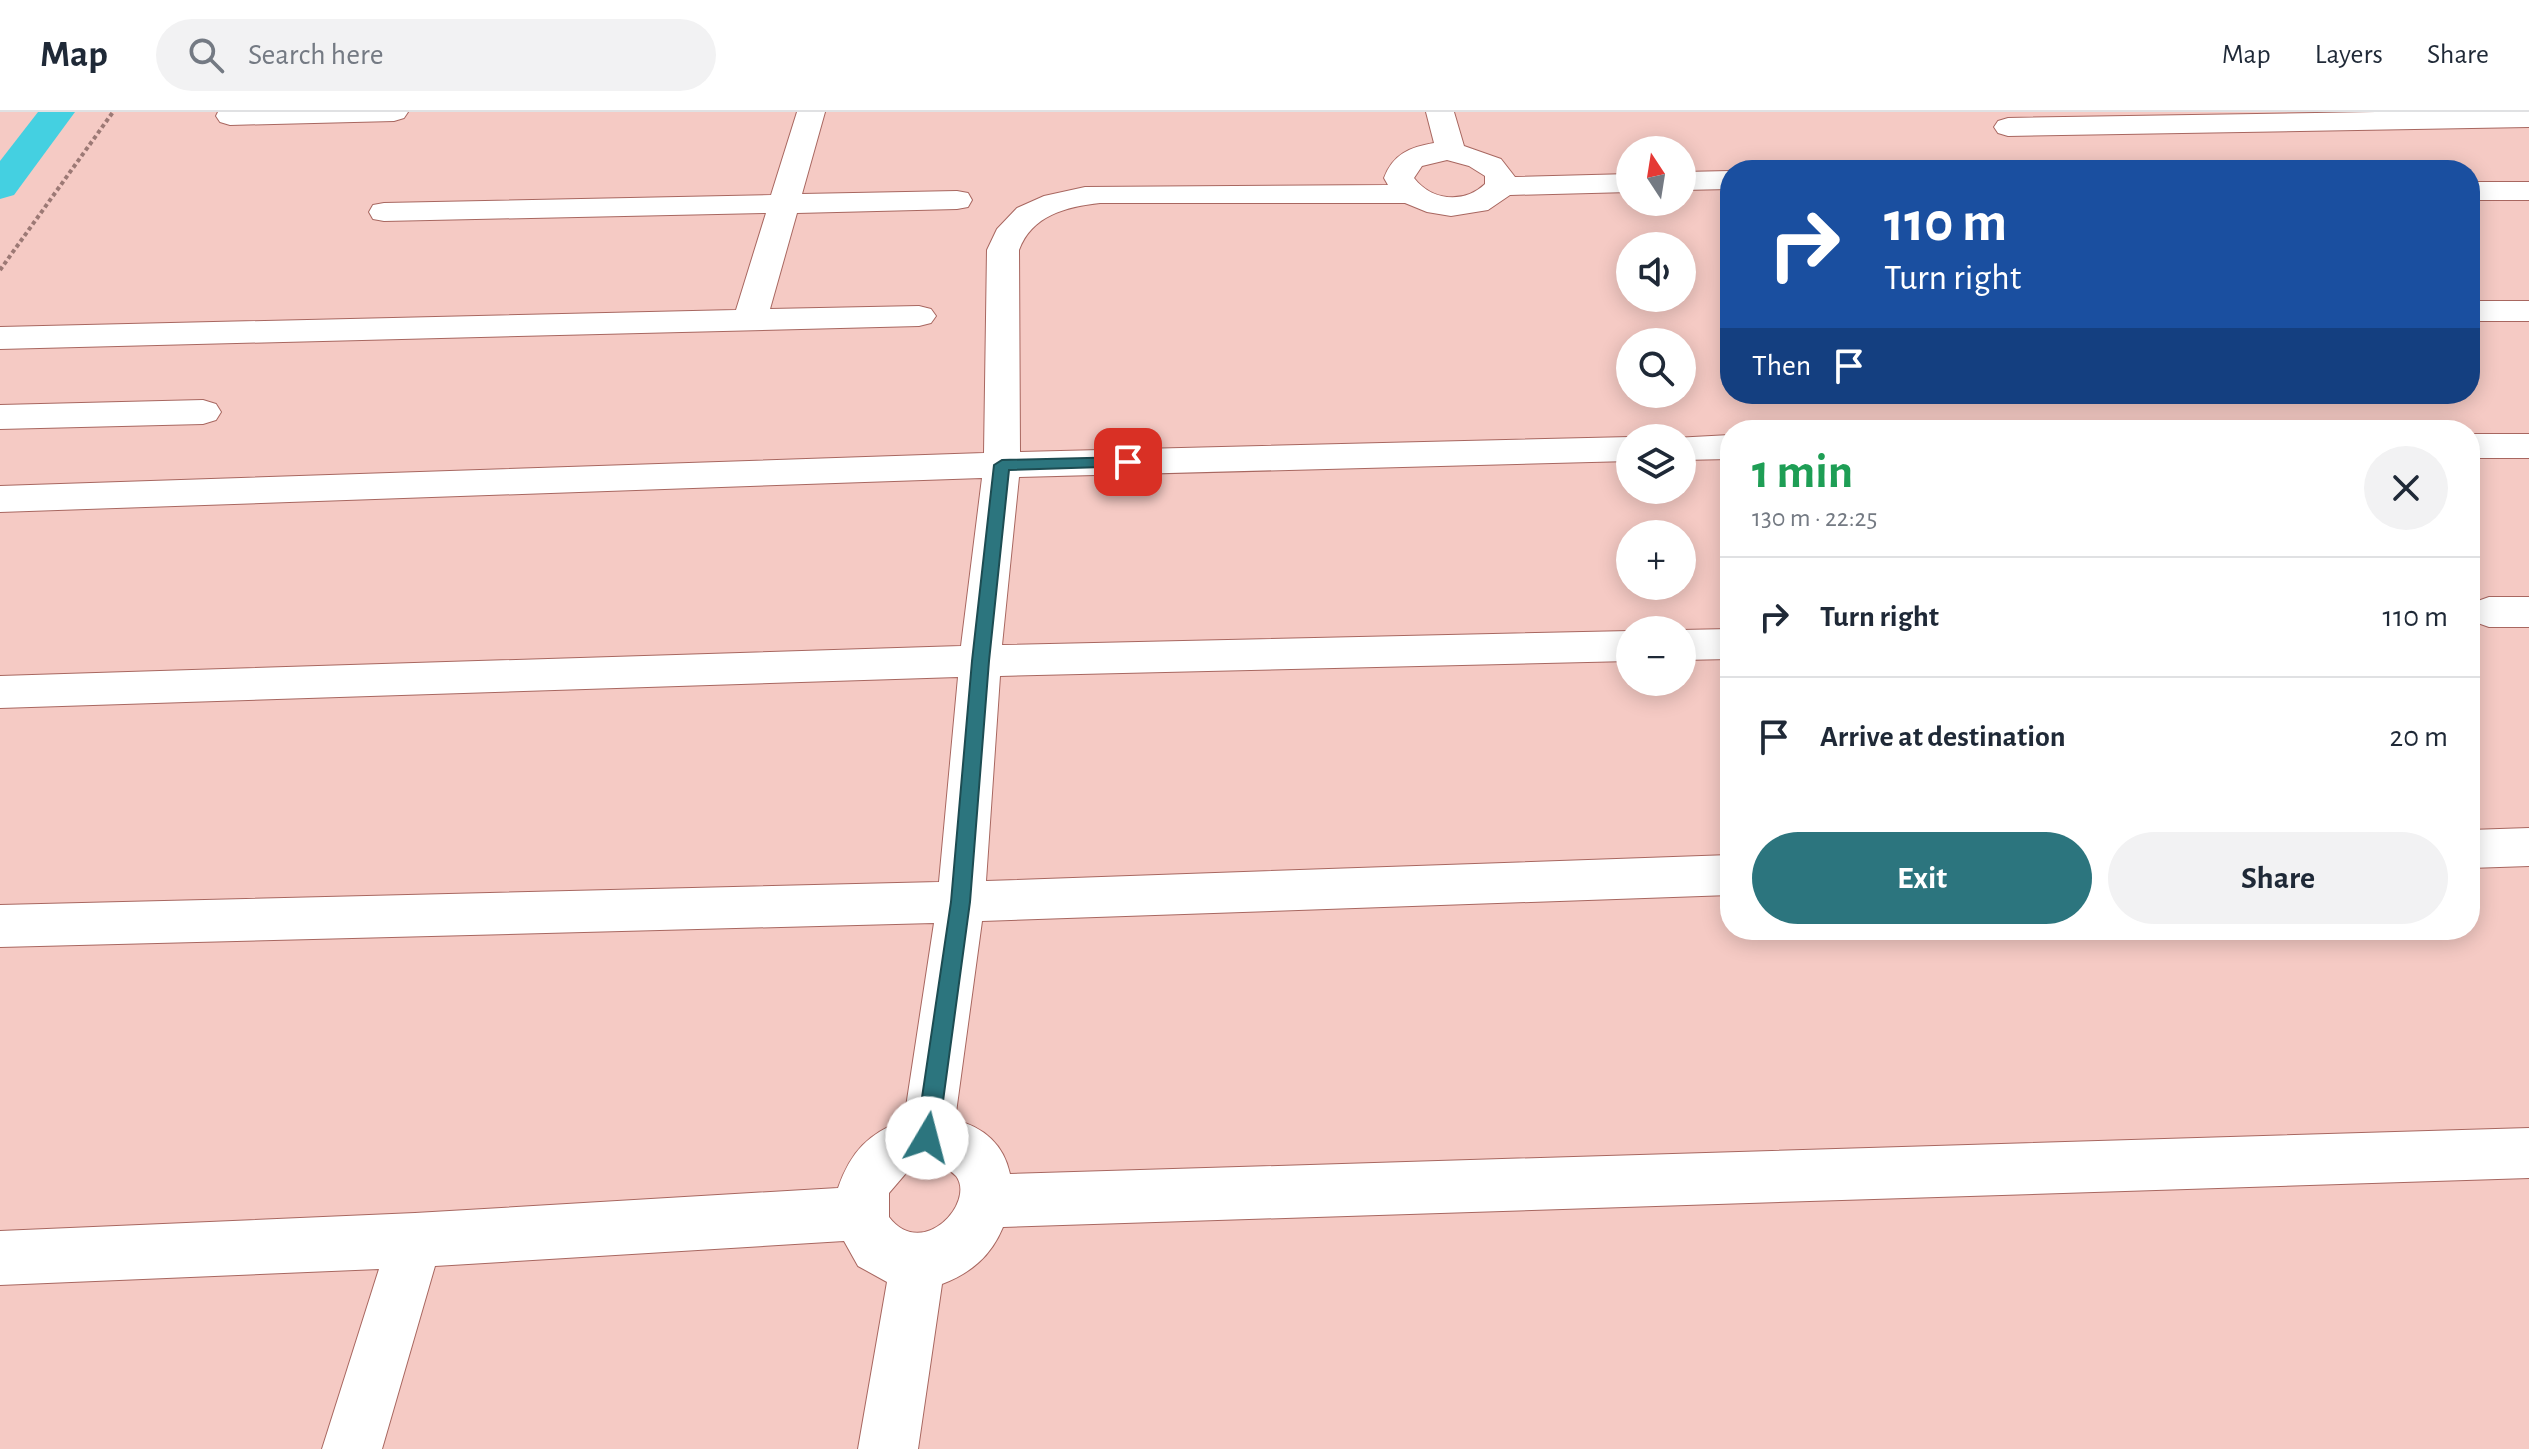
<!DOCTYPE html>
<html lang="en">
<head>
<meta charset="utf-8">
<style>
	:root { --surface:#fff; --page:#f2f2f3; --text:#1f2937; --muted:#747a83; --line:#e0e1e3; --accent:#2c757e }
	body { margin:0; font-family:"Alegreya Sans",sans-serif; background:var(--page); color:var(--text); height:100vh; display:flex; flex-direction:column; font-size:30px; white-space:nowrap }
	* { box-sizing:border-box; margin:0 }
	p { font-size:26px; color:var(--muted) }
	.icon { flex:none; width:44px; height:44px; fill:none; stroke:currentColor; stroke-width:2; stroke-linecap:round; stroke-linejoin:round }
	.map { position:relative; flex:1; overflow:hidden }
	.details { position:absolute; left:1720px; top:308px; width:760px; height:520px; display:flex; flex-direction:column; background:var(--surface); border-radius:32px; box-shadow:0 4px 20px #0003 }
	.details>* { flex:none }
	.hud { position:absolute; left:1720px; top:48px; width:760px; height:244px; border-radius:32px; box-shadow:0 4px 20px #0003; background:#1a4fa0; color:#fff; overflow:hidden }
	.needle { width:52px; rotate:348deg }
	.fabs { position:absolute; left:1616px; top:24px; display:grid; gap:16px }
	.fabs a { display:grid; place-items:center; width:80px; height:80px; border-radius:50%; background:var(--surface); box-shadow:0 4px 20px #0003; font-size:40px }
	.pin { position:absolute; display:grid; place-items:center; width:68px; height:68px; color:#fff; margin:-34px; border-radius:16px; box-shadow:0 4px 12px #0006 }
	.me { position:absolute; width:88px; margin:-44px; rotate:8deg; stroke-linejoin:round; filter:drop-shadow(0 0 6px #0008) }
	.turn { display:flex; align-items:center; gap:28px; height:168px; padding:0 32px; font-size:36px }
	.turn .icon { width:104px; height:104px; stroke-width:2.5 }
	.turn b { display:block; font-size:56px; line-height:68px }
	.then { display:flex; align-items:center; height:76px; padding:0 32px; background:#0003; gap:16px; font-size:30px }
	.round { display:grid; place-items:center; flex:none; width:84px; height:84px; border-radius:42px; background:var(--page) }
	.head { display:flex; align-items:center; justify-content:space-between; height:136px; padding:0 32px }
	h1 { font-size:48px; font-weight:700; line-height:60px; color:#1e9e55 }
	.primary-button { display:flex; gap:16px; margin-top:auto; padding:16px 32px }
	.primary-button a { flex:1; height:92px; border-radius:48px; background:var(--accent); color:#fff; font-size:32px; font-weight:700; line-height:92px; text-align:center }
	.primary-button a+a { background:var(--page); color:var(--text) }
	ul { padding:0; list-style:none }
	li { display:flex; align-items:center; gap:24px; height:120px; padding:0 32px; border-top:2px solid var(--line) }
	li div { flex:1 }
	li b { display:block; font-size:30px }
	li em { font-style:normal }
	header { display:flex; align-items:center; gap:48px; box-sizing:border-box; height:112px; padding:0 40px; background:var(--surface); border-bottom:2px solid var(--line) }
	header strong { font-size:38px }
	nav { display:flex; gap:44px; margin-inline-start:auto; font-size:28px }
	.search { width:560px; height:72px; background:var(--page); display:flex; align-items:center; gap:20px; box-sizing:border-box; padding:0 28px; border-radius:44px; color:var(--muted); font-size:30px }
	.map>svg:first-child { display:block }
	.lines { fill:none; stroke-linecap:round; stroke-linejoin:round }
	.canal { fill:#44d0e1; fill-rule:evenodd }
	.minor-casing { stroke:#a86760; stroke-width:2 }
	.path { stroke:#9c7975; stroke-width:4; stroke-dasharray:4 3; stroke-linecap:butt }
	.minor { fill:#fff; fill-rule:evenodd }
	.route { fill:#2c757e; stroke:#1d4c52; stroke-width:2 }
</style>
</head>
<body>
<header>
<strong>Map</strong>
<div class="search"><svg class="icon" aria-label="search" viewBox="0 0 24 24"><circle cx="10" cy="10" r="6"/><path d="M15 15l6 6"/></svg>Search here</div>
<nav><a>Map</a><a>Layers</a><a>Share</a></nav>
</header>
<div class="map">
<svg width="2529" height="1337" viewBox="0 0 2529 1337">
	<rect width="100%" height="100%" fill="#f5cac4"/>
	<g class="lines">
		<path class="canal" d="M 38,0 L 75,0 L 14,83 L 0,87 L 0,49 Z"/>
		<defs>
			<path id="minor" d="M 218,0 L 408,0 L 404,6 L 394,9 L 230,13 L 220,10 L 216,4 Z
				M 797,0 L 825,0 L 802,82 L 957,79 L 968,81 L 972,88 L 968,95 L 957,97 L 797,101 L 770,197 L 919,194 L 931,197 L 936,204 L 931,211 L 919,214 L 0,237 L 0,215 L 736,198 L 766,101 L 384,109 L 373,107 L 369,100 L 373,93 L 384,91 L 771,83 Z
				M 1426,0 L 1454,0 L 1464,34 L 1501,47 L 1515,65 L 1630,62 L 1630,80 L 1510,83 L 1488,98 L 1451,104 L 1427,100 L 1405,91 L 1100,91 C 1066,95 1032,103 1019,138 L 1020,340 L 1630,325 L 1634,326 L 1630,326 L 1630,349 L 1019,365 L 1002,533 L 1630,519 L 1630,549 L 1000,564 L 986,769 L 1730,743 L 1730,783 L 982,809 L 955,1008 C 984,1015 1004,1033 1010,1062 L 2529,1016 L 2529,1066 L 1003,1115 C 991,1144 971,1161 942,1172 L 918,1337 L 858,1337 L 887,1170 L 858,1154 L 844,1129 L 435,1154 L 382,1337 L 322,1337 L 379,1157 L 0,1173 L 0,1119 L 415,1101 L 838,1076 C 851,1039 868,1022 904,1008 L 934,811 L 0,835 L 0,793 L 939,770 L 958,565 L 0,596 L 0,564 L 961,534 L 982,366 L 0,400 L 0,374 L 984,341 L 987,138 L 997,117 L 1017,96 L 1044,84 L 1085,75 L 1388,73 L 1384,66 C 1393,42 1410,35 1434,31 ZM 1447,48 L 1469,54 L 1485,64 L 1485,72 C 1464,92 1432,89 1414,66 L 1422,54 ZM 927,1051 C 938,1054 948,1055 956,1064 C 976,1090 923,1149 889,1105 L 889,1081 L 907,1060 Z
				M 2376,0 L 2529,0 L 2529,15 L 2008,24 L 1998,21 L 1994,15 L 1998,9 L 2008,6 Z
				M 1730,59 L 1730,77 L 1682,78 L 1682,60 Z
				M 2470,70 L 2529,70 L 2529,88 L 2470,88 Z
				M 2470,189 L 2529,189 L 2529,209 L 2470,209 Z
				M 203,288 L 216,292 L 221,300 L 216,308 L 203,312 L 0,317 L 0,293 Z
				M 2470,322 L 2529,322 L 2529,346 L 2470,346 Z
				M 1730,323 L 1730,347 L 1682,348 L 1682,326 L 1674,326 Z
				M 2489,485 L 2529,485 L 2529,515 L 2489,515 L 2475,510 L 2470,498 L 2475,490 Z
				M 1730,517 L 1730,547 L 1682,548 L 1681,518 Z
				M 2529,716 L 2529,754 L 2470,756 L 2470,718 Z"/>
		</defs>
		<use href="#minor" class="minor-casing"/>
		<path class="path" d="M 0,158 L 113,0"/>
		<use href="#minor" class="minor"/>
	</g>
	<path class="route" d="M 1128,345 L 1133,346 L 1133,354 L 1009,358 L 989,549 L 970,790 L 938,1026 L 935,1033 L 927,1036 L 920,1033 L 916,1026 L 951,790 L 972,549 L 994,353 L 1002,348 Z"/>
</svg>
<div class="fabs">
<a><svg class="needle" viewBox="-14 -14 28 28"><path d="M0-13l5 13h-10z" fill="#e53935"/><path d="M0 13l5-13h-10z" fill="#747a83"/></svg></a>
<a><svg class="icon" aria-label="sound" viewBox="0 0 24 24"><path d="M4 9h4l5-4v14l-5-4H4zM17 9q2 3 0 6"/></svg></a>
<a><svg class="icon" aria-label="search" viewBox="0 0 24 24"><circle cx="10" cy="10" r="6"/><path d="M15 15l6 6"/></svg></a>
<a><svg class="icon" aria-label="layers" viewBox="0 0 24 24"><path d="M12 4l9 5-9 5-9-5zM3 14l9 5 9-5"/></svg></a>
<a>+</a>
<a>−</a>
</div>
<div class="pin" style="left:1128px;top:350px;background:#d93025"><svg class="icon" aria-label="arrive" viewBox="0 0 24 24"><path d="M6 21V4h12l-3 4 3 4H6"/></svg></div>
<svg class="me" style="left:927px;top:1026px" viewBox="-20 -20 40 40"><circle r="19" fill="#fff"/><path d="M0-13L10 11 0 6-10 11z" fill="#2c757e"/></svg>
<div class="hud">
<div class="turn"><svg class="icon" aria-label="right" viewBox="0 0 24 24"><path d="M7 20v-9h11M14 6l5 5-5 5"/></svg><div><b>110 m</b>Turn right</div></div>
<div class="then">Then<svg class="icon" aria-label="arrive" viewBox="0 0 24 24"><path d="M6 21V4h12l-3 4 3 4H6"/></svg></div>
</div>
<section class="details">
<div class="head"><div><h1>1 min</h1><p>130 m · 22:25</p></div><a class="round"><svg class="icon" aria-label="close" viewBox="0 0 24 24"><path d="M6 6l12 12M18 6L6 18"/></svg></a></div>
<ul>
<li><svg class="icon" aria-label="right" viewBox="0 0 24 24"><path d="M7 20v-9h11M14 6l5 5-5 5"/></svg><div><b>Turn right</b></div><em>110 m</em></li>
<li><svg class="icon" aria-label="arrive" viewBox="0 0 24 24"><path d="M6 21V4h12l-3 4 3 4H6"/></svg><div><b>Arrive at destination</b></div><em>20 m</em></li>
</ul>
<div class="primary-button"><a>Exit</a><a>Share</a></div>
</section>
</div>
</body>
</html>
